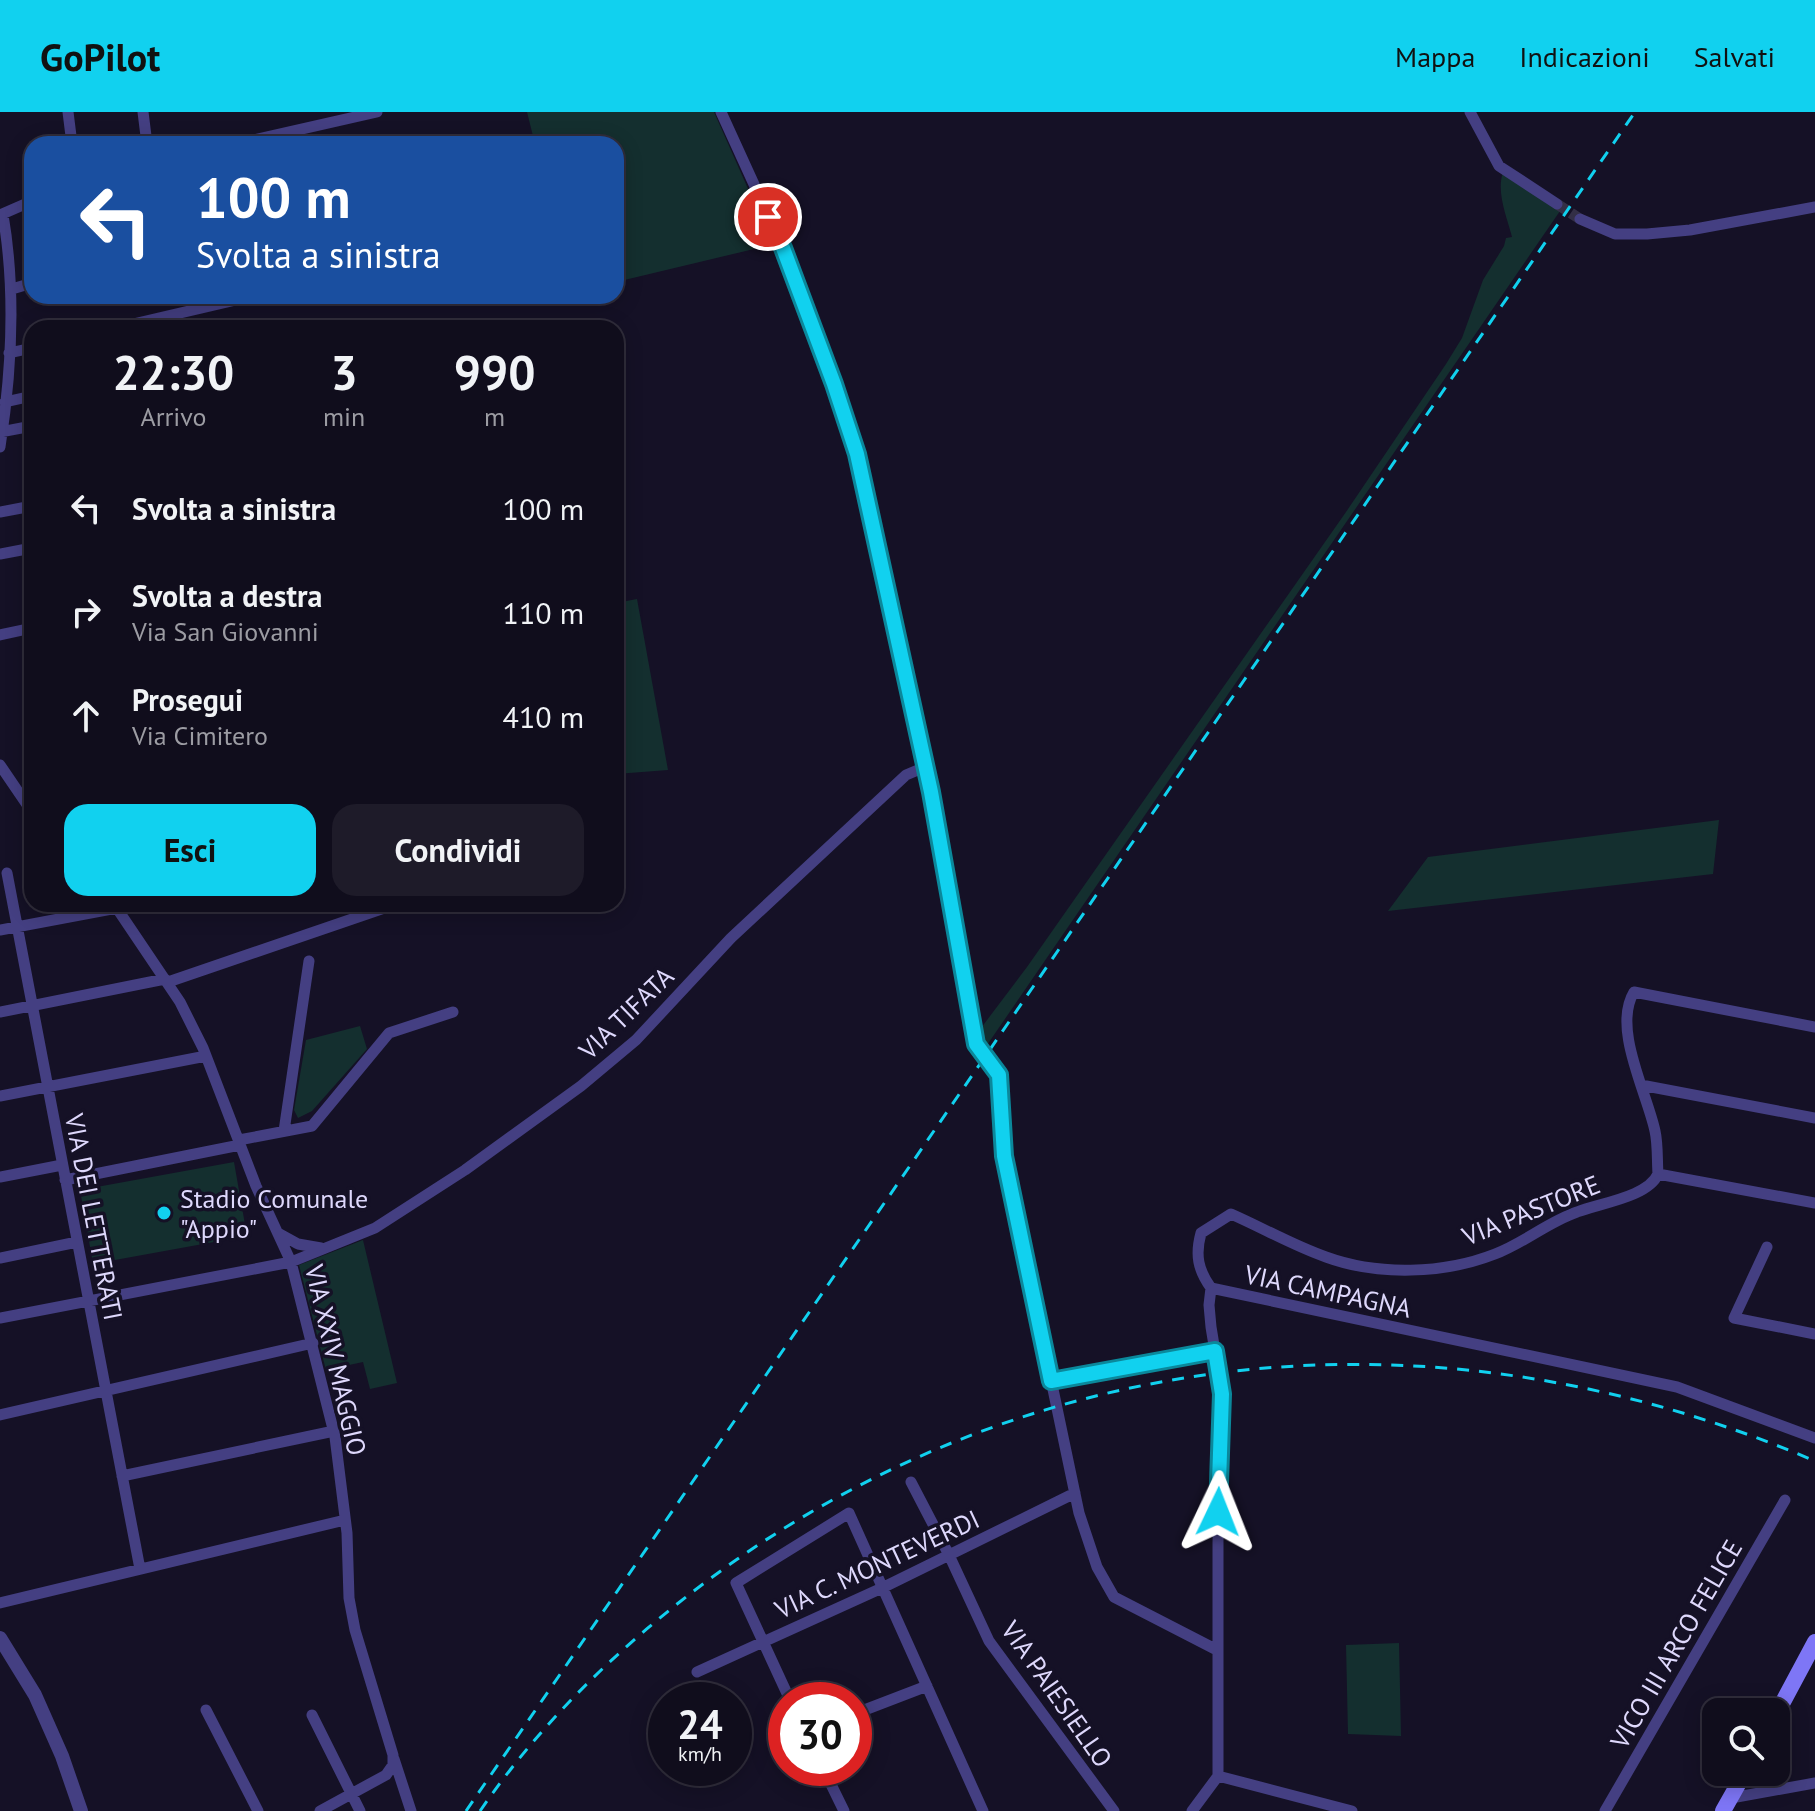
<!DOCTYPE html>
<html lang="it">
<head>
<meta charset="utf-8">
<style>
	:root { --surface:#100d1c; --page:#1e1b29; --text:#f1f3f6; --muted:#9c9ca3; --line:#302d3b; --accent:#11d1ef }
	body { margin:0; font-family:"PT Sans",sans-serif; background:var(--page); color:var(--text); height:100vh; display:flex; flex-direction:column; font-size:30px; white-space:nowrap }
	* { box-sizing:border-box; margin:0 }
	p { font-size:26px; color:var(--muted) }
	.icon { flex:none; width:44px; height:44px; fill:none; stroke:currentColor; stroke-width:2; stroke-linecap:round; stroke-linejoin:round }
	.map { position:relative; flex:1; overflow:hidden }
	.details { position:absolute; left:24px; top:208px; width:600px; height:592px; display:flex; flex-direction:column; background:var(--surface); border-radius:24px; box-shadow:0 4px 20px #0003,0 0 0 2px var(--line) }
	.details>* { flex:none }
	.banner { position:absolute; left:24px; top:24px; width:600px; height:168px; border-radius:24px; box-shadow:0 4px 20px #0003,0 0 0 2px var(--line); background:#1a4fa0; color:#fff; overflow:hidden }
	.controls { position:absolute; left:1702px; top:1586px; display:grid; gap:16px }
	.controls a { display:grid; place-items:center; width:88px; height:88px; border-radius:16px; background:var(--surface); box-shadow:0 4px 20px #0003,0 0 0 2px var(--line); font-size:40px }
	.speed { position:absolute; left:648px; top:1570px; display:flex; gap:16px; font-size:40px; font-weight:700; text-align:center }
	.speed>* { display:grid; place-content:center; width:104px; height:104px; border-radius:50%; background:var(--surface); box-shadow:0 4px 20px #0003,0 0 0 2px var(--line); line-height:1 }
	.speed small { font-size:20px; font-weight:400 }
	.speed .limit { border:12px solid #d22; background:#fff; color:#111 }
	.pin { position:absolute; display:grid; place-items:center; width:68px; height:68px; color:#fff; margin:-34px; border:4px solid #fff; border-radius:50%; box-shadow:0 2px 8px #0007 }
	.me { position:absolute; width:88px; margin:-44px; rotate:2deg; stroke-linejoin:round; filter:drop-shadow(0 0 6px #0008) }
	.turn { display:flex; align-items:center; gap:28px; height:168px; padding:0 40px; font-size:36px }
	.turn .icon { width:104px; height:104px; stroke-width:2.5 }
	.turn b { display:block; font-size:56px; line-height:68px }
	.eta { display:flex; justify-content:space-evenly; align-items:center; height:136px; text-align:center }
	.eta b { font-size:48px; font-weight:700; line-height:56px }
	.cta { display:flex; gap:16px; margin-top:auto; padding:16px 40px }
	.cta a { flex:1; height:92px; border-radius:24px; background:var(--accent); color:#111; font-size:32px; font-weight:700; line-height:92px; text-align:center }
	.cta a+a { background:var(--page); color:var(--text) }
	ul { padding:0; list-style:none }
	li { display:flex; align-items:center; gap:24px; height:104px; padding:0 40px }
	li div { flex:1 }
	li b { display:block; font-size:30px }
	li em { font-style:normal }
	header { display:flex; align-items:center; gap:48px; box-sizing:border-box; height:112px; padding:0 40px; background:var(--accent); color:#111 }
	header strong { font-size:38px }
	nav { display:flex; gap:44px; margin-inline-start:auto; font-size:28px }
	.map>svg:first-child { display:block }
	.green { fill:#142f2f }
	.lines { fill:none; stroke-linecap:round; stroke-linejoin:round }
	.minor-tunnel { stroke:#332f46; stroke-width:11; stroke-dasharray:11 5.5; stroke-linecap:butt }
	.minor { stroke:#443f82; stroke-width:11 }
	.tertiary { stroke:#443f82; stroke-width:14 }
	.secondary { stroke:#7e76f6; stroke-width:16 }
	.rail { stroke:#11d1ef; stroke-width:3; stroke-dasharray:12 10; stroke-linecap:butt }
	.route-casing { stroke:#0b889b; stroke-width:20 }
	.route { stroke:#11d1ef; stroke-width:14 }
	.poi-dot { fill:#11d1ef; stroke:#151126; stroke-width:3 }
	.labels { text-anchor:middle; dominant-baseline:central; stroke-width:7; stroke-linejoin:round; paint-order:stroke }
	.street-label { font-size:26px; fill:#ded8fc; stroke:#151126 }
	.poi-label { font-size:26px; fill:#ded8fc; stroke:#151126; text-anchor:start }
</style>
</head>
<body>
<header>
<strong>GoPilot</strong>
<nav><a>Mappa</a><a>Indicazioni</a><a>Salvati</a></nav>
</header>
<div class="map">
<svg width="1815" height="1699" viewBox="0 0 1815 1699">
	<rect width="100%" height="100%" fill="#151126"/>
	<path class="green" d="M 527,0 L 714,0 L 765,115 L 764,128 L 754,137 L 616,170 L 616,32 L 535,32 Z
		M 1503,60 L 1560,99 L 985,936 L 981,916 L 1027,855 L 1346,400 L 1446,252 L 1462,226 L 1483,168 L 1504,134 L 1506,126 L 1512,125 C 1507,105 1496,81 1503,60 Z
		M 637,487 L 668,658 L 616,662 L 616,491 Z
		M 1719,708 L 1713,762 L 1388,799 L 1428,745 Z
		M 360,914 L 367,937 L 312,999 L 298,1006 L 294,998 L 306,928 Z
		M 234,1050 L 247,1124 L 93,1152 L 80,1078 Z
		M 363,1128 L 397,1271 L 370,1277 L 363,1250 L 326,1258 L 299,1153 Z
		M 1399,1531 L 1401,1624 L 1348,1622 L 1346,1533 Z"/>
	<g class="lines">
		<path class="minor-tunnel" d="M 1557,92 L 1580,107"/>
		<path class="minor" d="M 68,0 L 72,32
			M 143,0 L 147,32
			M 721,0 L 783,136 L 857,342 L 892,508 L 931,680 L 976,932 L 999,963 L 1004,1044 L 1079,1401 L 1097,1455 L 1114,1485 L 1217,1538
			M 1470,0 L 1499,54 L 1557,92
			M 236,32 L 377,0
			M 0,103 L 32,89
			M 1580,107 L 1615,122 L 1647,122 L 1690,118 L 1815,95
			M 12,177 L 32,171
			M 116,216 L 253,184
			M 9,241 L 32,236
			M 5,290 L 32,284
			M 0,320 L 32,314
			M 0,335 C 12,258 16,179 3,103
			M 0,400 L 32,394
			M 0,442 L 32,436
			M 0,523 L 32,516
			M 0,653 L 32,700
			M 7,761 L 140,1457
			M 114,792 L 180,890 L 203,936 L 256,1074 L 291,1150 L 335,1325 L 347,1421 L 349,1486 L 355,1518 L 393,1643 L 393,1653 L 386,1663 L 320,1699
			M 0,818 L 117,796
			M 168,870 L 396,792
			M 0,900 L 165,867
			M 1641,973 L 1815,1006
			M 0,984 L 206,944
			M 284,1019 L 309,849
			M 239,1028 L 312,1014 L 389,921 L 453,900
			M 1658,1062 C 1657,1048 1658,1032 1655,1019 C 1647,981 1612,916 1634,880 L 1815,915
			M 1658,1062 L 1815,1091
			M 0,1065 L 62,1053
			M 65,1068 L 240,1033
			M 278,1121 L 298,1132 L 321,1136
			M 1767,1135 L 1734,1206 L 1815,1222
			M 0,1146 L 77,1130
			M 1211,1176 C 1198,1158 1195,1143 1201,1121 L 1231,1102 C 1263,1116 1294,1134 1326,1145 C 1378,1164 1444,1162 1495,1142 C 1524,1131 1548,1110 1577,1100 C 1600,1091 1648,1085 1658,1062
			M 0,1206 L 291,1150 L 375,1116 L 465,1058 L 581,974 L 636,928 L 731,826 L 906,663 L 925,655
			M 1051,1269 L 1215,1239
			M 0,1303 L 313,1231
			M 122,1364 L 334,1319
			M 911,1370 L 949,1443 L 989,1529 L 1114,1699
			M 0,1491 L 345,1408
			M 697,1560 L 882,1476 L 1075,1381
			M 790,1588 L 736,1471 L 849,1401 L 983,1699
			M 206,1598 L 258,1699
			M 854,1602 L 927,1574
			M 312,1603 L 360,1699
			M 394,1647 L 411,1699
			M 823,1656 L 844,1699
			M 1218,1664 L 1218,1430 L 1222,1282 L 1211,1215 L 1209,1193 L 1211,1176 L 1677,1275 L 1815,1326
			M 1218,1664 L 1352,1699
			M 1731,1686 L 1815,1671
			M 1192,1699 L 1218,1664
			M 1605,1699 L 1785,1388"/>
		<path class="tertiary" d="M 0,1526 L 35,1583 L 62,1644 L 81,1699"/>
		<path class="secondary" d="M 1776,1603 L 1815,1530
			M 1723,1699 L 1745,1660"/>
		<path class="rail" d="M 466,1699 L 1635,0
			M 480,1699 C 548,1600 638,1517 736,1448 C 1060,1223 1455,1195 1815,1349"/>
	</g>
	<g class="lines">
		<defs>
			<path id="route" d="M 768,105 L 783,136 L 834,272 L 857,342 L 931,680 L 976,932 L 999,963 L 1004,1044 L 1051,1269 L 1215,1239 L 1222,1282 L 1218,1400"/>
		</defs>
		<use href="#route" class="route-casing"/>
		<use href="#route" class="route"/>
	</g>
	<circle class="poi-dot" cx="164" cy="1101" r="8"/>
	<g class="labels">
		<g class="street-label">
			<text transform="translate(626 901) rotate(-44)">VIA TIFATA</text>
			<text transform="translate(1531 1098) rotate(-22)">VIA PASTORE</text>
			<text transform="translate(94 1105) rotate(79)">VIA DEI LETTERATI</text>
			<text transform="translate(1328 1179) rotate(12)">VIA CAMPAGNA</text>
			<text transform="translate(336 1248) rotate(77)">VIA XXIV MAGGIO</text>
			<text transform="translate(877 1452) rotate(-25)">VIA C. MONTEVERDI</text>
			<text transform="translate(1676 1532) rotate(-60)">VICO III ARCO FELICE</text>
			<text transform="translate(1057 1582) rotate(55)">VIA PAIESIELLO</text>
		</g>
		<g class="poi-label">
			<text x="180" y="1086">Stadio Comunale<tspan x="180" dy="30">"Appio"</tspan></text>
		</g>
	</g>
</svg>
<div class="controls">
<a><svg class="icon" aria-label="search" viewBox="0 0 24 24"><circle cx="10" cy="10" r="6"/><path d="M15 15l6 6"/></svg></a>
</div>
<div class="speed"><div>24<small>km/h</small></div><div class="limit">30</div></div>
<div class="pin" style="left:768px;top:105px;background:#d93025"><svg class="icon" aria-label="arrive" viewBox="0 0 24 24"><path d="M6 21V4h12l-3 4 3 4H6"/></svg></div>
<svg class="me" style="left:1218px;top:1400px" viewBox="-20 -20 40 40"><path d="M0-17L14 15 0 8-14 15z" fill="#11d1ef" stroke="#fff" stroke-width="4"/></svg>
<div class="banner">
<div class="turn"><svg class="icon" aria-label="left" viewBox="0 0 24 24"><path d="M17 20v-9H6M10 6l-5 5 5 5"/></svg><div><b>100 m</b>Svolta a sinistra</div></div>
</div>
<section class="details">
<div class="eta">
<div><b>22:30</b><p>Arrivo</p></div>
<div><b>3</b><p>min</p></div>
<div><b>990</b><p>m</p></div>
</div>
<ul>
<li><svg class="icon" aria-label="left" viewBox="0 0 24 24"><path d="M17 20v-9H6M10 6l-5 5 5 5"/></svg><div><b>Svolta a sinistra</b></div><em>100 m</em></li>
<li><svg class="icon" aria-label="right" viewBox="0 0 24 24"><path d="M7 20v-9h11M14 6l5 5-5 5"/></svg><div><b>Svolta a destra</b><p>Via San Giovanni</p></div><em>110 m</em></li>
<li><svg class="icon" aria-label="ahead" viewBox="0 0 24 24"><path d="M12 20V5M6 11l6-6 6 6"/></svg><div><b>Prosegui</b><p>Via Cimitero</p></div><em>410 m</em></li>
</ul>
<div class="cta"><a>Esci</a><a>Condividi</a></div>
</section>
</div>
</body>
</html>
